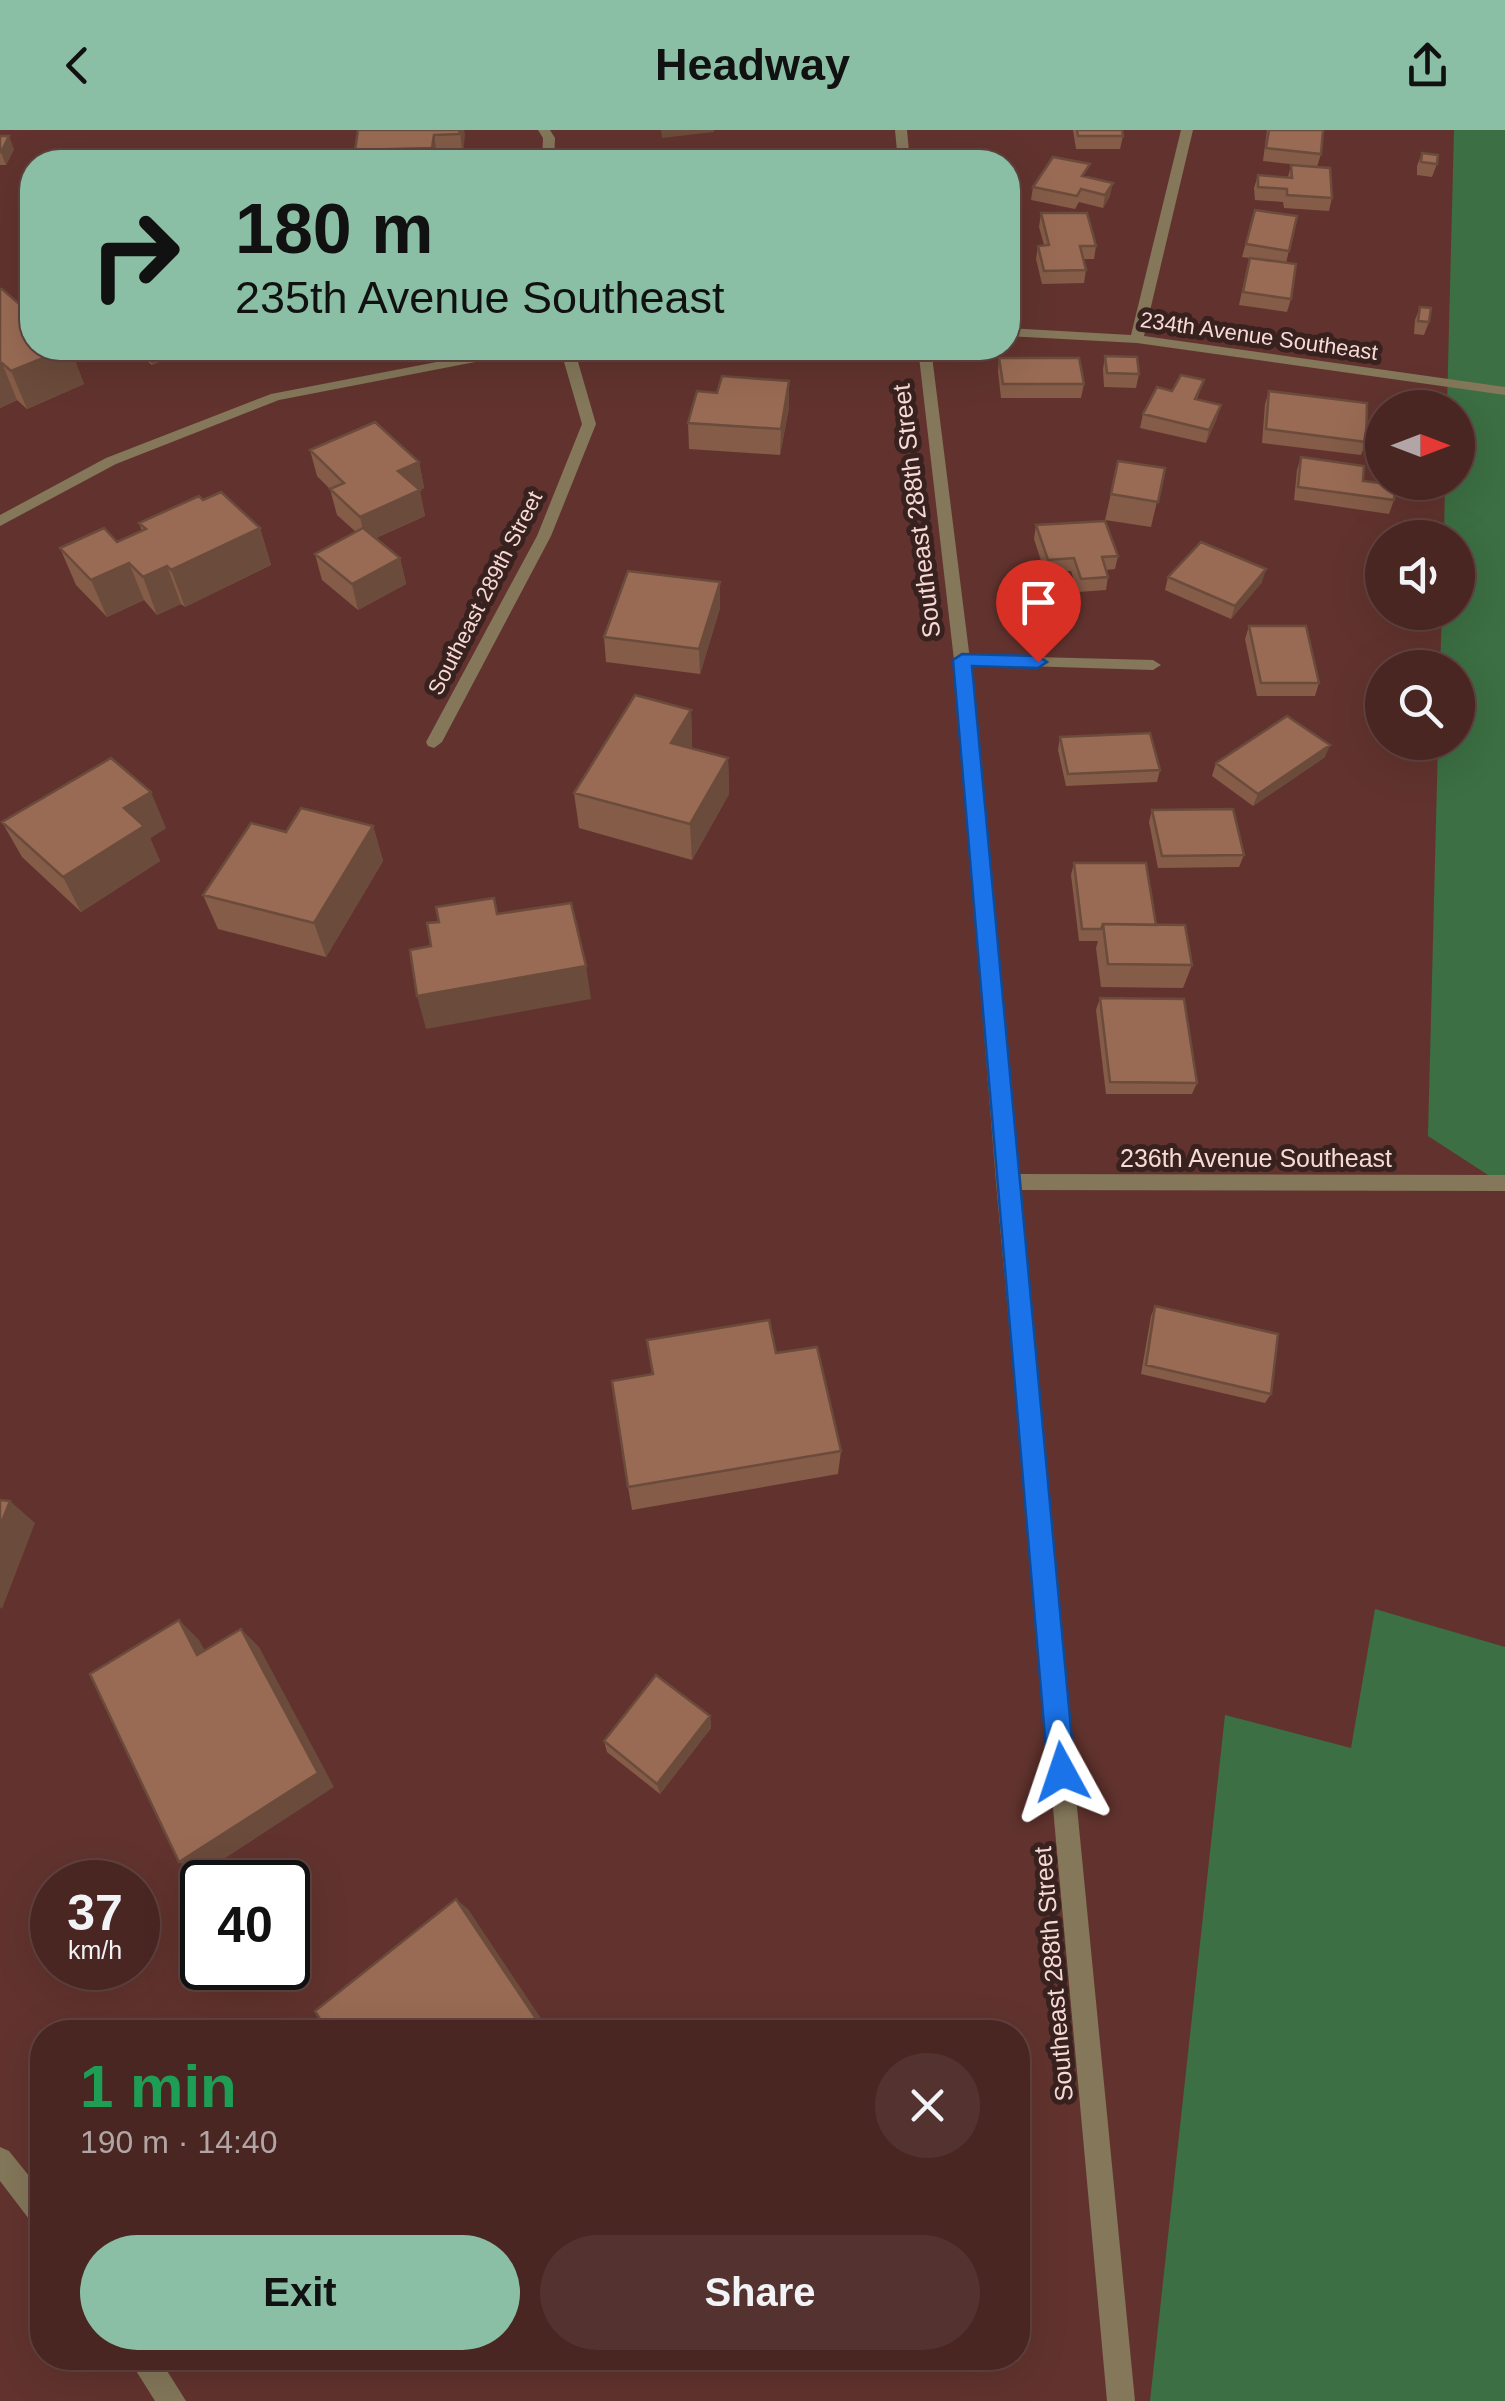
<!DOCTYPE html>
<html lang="en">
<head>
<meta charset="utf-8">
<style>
	:root { --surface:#4a2622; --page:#54322f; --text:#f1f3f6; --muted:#b2a5a5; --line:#614340; --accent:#8abfa5 }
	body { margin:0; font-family:Helvetica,sans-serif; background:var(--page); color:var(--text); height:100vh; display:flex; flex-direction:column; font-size:38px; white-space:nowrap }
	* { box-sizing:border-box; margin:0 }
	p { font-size:32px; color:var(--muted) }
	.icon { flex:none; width:55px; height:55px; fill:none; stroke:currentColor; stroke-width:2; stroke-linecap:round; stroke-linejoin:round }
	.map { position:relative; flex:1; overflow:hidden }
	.panel { position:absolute; left:30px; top:1890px; width:1000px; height:350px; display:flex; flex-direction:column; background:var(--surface); border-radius:40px; box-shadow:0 10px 40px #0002,0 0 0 2px var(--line) }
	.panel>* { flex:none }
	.hud { position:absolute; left:20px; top:20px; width:1000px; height:210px; border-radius:40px; box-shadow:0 10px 40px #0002,0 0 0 2px var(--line); background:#8abfa5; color:#111; overflow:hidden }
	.needle { width:65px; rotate:90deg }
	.buttons { position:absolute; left:1365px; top:260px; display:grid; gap:20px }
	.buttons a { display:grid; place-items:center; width:110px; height:110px; border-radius:50%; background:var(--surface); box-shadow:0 10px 40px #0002,0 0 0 2px var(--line); font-size:50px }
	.speed { position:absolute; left:30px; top:1730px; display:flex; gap:20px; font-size:50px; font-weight:700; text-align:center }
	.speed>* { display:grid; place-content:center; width:130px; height:130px; border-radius:50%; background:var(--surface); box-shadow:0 10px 40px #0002,0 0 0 2px var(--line); line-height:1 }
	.speed small { font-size:25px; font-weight:400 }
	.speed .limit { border:5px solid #111; border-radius:15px; background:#fff; color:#111 }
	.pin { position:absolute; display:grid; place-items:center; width:85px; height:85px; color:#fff; margin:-102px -42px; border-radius:50% 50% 50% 0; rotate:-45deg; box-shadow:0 0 10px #0007 }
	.pin .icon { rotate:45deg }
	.me { position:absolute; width:110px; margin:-55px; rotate:355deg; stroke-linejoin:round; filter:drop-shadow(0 0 8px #0008) }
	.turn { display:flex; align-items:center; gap:35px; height:210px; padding:0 50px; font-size:45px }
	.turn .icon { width:130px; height:130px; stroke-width:2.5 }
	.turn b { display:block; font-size:70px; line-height:85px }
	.round { display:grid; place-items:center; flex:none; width:105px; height:105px; border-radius:52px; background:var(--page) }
	.overview { display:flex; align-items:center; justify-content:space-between; height:170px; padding:0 50px }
	h1 { font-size:60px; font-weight:700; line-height:75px; color:#1e9e55 }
	.action { display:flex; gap:20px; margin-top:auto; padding:20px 50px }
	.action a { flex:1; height:115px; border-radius:60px; background:var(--accent); color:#111; font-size:40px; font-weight:700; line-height:115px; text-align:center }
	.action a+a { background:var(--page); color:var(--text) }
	header { display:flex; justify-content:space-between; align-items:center; height:130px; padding:0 50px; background:var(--accent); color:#111; font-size:45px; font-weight:700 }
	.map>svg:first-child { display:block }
	.green { fill:#3c6f43 }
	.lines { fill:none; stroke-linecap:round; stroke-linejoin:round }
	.minor { fill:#84775a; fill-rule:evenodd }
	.tertiary { fill:#84775a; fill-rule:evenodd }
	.wall { fill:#845c48 }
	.shaded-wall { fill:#6b4b3b }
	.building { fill:#996b54; stroke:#6b4b3b; stroke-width:2.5 }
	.route { fill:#1a73e8; stroke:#114b97; stroke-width:2.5 }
	.labels { text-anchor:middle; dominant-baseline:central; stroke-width:10; stroke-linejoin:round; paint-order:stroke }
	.far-street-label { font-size:22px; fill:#f7d9d5; stroke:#38221f }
	.street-label { font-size:25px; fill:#f7d9d5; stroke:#38221f }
</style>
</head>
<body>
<header><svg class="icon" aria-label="back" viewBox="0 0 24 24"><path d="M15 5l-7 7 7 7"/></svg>Headway<svg class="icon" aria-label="share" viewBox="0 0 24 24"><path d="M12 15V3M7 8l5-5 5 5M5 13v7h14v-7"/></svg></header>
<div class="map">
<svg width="1505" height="2271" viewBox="0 0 1505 2271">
	<rect width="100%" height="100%" fill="#62332e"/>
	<path class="green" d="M 1454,0 L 1505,0 L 1505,1056 L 1428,1006 L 1438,613 L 1458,612 L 1458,538 L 1440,537 L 1442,483 L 1458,482 L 1458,408 L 1444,407 L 1445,353 L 1458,352 L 1458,278 L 1447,277 Z
		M 1375,1479 L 1505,1517 L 1505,2271 L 1150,2271 L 1225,1585 L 1351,1618 Z"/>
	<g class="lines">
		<path class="minor" d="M 538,0 L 550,0 L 555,8 L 554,32 L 542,32 L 543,8 Z
			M 1181,0 L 1193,0 L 1144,206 L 1505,257 L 1505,265 L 1137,213 L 1008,206 L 1008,198 L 1131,205 Z
			M 509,218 L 534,218 L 527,222 L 279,270 L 116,334 L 0,396 L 0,385 L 106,328 L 271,264 Z
			M 560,218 L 574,218 L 596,294 L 551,406 L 442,612 L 434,618 L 428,616 L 426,612 L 537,406 L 582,294 Z
			M 962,525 L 1153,530 L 1161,535 L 1153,540 L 957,534 L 954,530 Z
			M 1006,1044 L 1505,1045 L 1505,1061 L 1006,1060 L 999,1058 L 996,1052 L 999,1046 Z
			M 0,2017 L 9,2021 L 42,2062 L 42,2096 L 32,2093 L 0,2051 Z
			M 128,2228 L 159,2228 L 186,2271 L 155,2271 Z"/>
		<path class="tertiary" d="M 895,0 L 907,0 L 910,32 L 898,32 Z
			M 918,218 L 931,218 L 970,530 L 1016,1052 L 1135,2271 L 1107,2271 L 996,1052 L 954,530 Z"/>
	</g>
	<path class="wall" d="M 358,0 L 464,0 L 463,30 L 438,31 L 438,32 L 357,32 L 355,20 Z
		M 1073,0 L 1122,0 L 1123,6 L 1120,19 L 1076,19 Z
		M 1267,0 L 1323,0 L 1321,24 L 1317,37 L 1332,68 L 1329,81 L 1284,78 L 1283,72 L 1255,70 L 1254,58 L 1258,45 L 1288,47 L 1291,35 L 1307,36 L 1263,31 Z
		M 0,6 L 14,19 L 6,35 L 0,35 Z
		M 1422,23 L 1437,34 L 1432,47 L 1417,45 L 1417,36 Z
		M 1088,48 L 1110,66 L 1103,78 L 1079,72 L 1075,79 L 1031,70 L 1033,57 Z
		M 1255,80 L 1297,86 L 1286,133 L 1291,169 L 1287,182 L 1239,175 L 1249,128 L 1242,127 Z
		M 1041,83 L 1096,116 L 1094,129 L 1083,129 L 1086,140 L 1084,153 L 1042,154 L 1036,129 L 1038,116 L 1044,115 L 1039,97 Z
		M 0,159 L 32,218 L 70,218 L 84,254 L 27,279 L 17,270 L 0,278 Z
		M 1420,177 L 1429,192 L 1424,205 L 1414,204 L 1415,190 Z
		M 131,218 L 189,218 L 152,235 Z
		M 1105,226 L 1139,244 L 1136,258 L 1104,257 L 1103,239 Z
		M 999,228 L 1084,254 L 1081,268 L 1001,268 L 998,241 Z
		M 1204,250 L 1197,269 L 1217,288 L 1206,313 L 1140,298 L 1143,284 L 1172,261 Z
		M 1269,261 L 1366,312 L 1361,325 L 1262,313 L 1265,274 Z
		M 789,277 L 780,325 L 689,319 L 688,293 Z
		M 310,320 L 419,332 L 424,358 L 419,360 L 425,386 L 376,408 L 400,428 L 406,454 L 358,480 L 322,450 L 315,424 L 356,402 L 337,385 L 330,359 L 317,346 Z
		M 1301,327 L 1363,351 L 1394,370 L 1389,384 L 1294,370 L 1297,340 Z
		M 1118,331 L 1165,338 L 1151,397 L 1105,390 Z
		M 203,370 L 260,398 L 271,435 L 185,477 L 181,474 L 157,485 L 144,470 L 107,487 L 76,455 L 60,418 L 117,412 L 142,401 L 139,393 Z
		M 1036,395 L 1118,426 L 1115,439 L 1106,440 L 1108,447 L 1106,460 L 1078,462 L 1071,441 L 1045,443 L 1034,409 Z
		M 1168,447 L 1262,452 L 1231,489 L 1165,460 Z
		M 720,452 L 720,478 L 700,544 L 606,532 L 604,507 Z
		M 1249,496 L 1319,553 L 1315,566 L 1257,566 L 1245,509 Z
		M 691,580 L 692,616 L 691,618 L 728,628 L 729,664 L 692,730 L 579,698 L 574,663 Z
		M 1060,607 L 1160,640 L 1157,652 L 1066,656 L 1058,620 Z
		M 1325,627 L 1253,676 L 1212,646 L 1216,633 Z
		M 1152,680 L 1244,725 L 1239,737 L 1158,738 L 1149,692 Z
		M 2,692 L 166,698 L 150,708 L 160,731 L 81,782 L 22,727 Z
		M 373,696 L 383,731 L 326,827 L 218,799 L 203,765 L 286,702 Z
		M 1074,733 L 1156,795 L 1192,835 L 1183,858 L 1101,857 L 1096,818 L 1098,811 L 1079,811 L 1071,745 Z
		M 1100,868 L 1197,953 L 1192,964 L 1106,964 L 1096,880 Z
		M 1155,1176 L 1271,1264 L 1265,1273 L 1141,1244 L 1151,1186 Z
		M 647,1210 L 776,1223 L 841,1321 L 838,1344 L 632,1380 L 628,1357 L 652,1244 Z
		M 710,1586 L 711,1598 L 660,1664 L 607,1622 L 604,1611 Z"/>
	<path class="shaded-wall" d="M 460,0 L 464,0 L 465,4 L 463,30 Z
		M 661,0 L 714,0 L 714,2 L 662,8 Z
		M 434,5 L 438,32 L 435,32 L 432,18 Z
		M 9,6 L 14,19 L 6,35 L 1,22 Z
		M 1113,53 L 1110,66 L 1103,78 L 1105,65 Z
		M 68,218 L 70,218 L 84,254 L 27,279 L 11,241 Z
		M 146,218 L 189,218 L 152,235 Z
		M 0,233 L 2,233 L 17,270 L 0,278 Z
		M 789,251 L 789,277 L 780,325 L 781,299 Z
		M 1221,275 L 1217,288 L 1206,313 L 1209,300 Z
		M 419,332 L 424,358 L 404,367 L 398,341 Z
		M 420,360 L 425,386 L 366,412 L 360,387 Z
		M 260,398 L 271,435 L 185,477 L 171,440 Z
		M 400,428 L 406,454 L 358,480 L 352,454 Z
		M 129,433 L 144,470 L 107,487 L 91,450 Z
		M 167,436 L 181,474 L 157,485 L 143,447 Z
		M 1266,439 L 1262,452 L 1231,489 L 1235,476 Z
		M 720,452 L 720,478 L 700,544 L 699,519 Z
		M 691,580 L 692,616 L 673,649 L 671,613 Z
		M 1330,615 L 1325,627 L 1253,676 L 1258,664 Z
		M 728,628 L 729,664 L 692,730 L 690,694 Z
		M 151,662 L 166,698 L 150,708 L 160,731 L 81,782 L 63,747 L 124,678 Z
		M 373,696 L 383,731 L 326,827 L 314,793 Z
		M 586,836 L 591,869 L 426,899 L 417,866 Z
		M 10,1371 L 35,1393 L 2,1479 L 0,1477 L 0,1396 Z
		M 179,1490 L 199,1510 L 217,1543 L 197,1525 Z
		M 241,1499 L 259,1517 L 334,1657 L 201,1744 L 179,1732 Z
		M 710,1586 L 711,1598 L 660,1664 L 657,1654 Z
		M 456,1769 L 468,1779 L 550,1902 L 545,1902 Z"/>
	<path class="building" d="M 358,0 L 460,0 L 459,4 L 434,5 L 432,18 L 355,20 Z
		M 1077,0 L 1122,0 L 1123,6 L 1078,6 Z
		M 1269,0 L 1323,0 L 1321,24 L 1266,18 Z
		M 0,6 L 9,6 L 1,22 L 0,22 Z
		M 1422,23 L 1438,25 L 1437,34 L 1421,32 Z
		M 1053,27 L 1090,34 L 1082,46 L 1113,53 L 1105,65 L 1081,59 L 1077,66 L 1033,57 Z
		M 1291,35 L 1330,38 L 1332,68 L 1287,65 L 1287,59 L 1258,57 L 1258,45 L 1292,48 Z
		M 1255,80 L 1297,86 L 1289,121 L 1246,114 Z
		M 1041,83 L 1087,83 L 1096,116 L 1080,116 L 1086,140 L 1044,141 L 1038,116 L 1049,115 Z
		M 1250,128 L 1296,134 L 1291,169 L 1243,162 Z
		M 0,159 L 2,159 L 32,185 L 32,218 L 68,218 L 11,241 L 2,233 L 0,233 Z
		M 1420,177 L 1431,178 L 1429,192 L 1418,191 Z
		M 1105,226 L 1137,227 L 1139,244 L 1107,243 Z
		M 999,228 L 1079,228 L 1084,254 L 1003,254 Z
		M 1181,245 L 1204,250 L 1195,269 L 1221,275 L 1209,300 L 1143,284 L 1157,257 L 1172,261 Z
		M 722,246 L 789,251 L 781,299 L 688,293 L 697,261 L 717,263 Z
		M 1269,261 L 1367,273 L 1366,312 L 1266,299 Z
		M 375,292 L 419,332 L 398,341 L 420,360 L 360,387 L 330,359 L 344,353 L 310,320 Z
		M 1301,327 L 1364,336 L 1363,351 L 1395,355 L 1394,370 L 1298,357 Z
		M 1118,331 L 1165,338 L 1158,372 L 1111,364 Z
		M 221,362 L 260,398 L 171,440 L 167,436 L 143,447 L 129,433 L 91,450 L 60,418 L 104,398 L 117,412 L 146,399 L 139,393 L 199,366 L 203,370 Z
		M 1105,391 L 1118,426 L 1102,427 L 1108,447 L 1081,449 L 1074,428 L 1048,430 L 1036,395 Z
		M 363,398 L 400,428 L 352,454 L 315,424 Z
		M 1201,412 L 1266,439 L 1235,476 L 1168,447 Z
		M 628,441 L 720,452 L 699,519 L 604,507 Z
		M 1249,496 L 1306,496 L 1319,553 L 1261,553 Z
		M 635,565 L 691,580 L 671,613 L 728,628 L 690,694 L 574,663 Z
		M 1287,586 L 1330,615 L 1258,664 L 1216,633 Z
		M 1150,603 L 1160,640 L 1068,644 L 1060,607 Z
		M 111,628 L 151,662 L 124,678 L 144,696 L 63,747 L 2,692 Z
		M 301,678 L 373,696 L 314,793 L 203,765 L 251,693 L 286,702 Z
		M 1233,679 L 1244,725 L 1162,726 L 1152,680 Z
		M 1074,733 L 1146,733 L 1156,795 L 1103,794 L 1101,799 L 1082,799 Z
		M 494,768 L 497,784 L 571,773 L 586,836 L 417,866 L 410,820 L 431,816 L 427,793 L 439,792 L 436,777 Z
		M 1103,794 L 1185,795 L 1192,835 L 1108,834 Z
		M 1100,868 L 1184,869 L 1197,953 L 1110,952 Z
		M 1155,1176 L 1278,1204 L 1271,1264 L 1146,1235 Z
		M 769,1190 L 776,1223 L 817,1217 L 841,1321 L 628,1357 L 612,1251 L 653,1244 L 647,1210 Z
		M 0,1370 L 10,1371 L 0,1396 Z
		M 179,1490 L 197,1525 L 241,1499 L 318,1643 L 179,1732 L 90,1544 Z
		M 656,1545 L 710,1586 L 657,1654 L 604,1611 Z
		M 456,1769 L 545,1902 L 328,1902 L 315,1881 Z"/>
	<path class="route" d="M 962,524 L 1038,526 L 1047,532 L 1038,538 L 972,536 L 1075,1642 L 1071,1651 L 1062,1655 L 1052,1651 L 1048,1642 L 953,530 Z"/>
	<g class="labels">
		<g class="far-street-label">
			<text transform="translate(1259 206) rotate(8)">234th Avenue Southeast</text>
			<text transform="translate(485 463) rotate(-63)">Southeast 289th Street</text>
		</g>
		<g class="street-label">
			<text transform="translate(916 381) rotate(-97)">Southeast 288th Street</text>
			<text x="1256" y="1028">236th Avenue Southeast</text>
			<text transform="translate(1053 1844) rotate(-95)">Southeast 288th Street</text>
		</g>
	</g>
</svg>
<div class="buttons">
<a><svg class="needle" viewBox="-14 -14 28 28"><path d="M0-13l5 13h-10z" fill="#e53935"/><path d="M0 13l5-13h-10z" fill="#b2a5a5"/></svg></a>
<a><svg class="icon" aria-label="sound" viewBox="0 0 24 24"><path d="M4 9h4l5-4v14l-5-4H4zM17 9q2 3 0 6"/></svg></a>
<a><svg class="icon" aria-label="search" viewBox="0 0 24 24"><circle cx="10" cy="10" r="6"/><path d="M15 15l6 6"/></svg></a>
</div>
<div class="speed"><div>37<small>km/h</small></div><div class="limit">40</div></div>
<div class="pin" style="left:1038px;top:532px;background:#d93025"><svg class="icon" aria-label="arrive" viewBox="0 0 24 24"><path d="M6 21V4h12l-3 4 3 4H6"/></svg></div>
<svg class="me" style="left:1062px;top:1642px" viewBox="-20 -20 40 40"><path d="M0-17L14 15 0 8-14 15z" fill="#1a73e8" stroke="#fff" stroke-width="4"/></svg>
<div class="hud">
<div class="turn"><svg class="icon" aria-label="right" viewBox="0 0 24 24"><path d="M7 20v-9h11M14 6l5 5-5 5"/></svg><div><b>180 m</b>235th Avenue Southeast</div></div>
</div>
<section class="panel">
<div class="overview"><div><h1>1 min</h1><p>190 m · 14:40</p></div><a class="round"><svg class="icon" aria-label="close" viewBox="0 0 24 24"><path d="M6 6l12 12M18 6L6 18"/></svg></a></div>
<div class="action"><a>Exit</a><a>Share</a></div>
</section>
</div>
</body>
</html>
